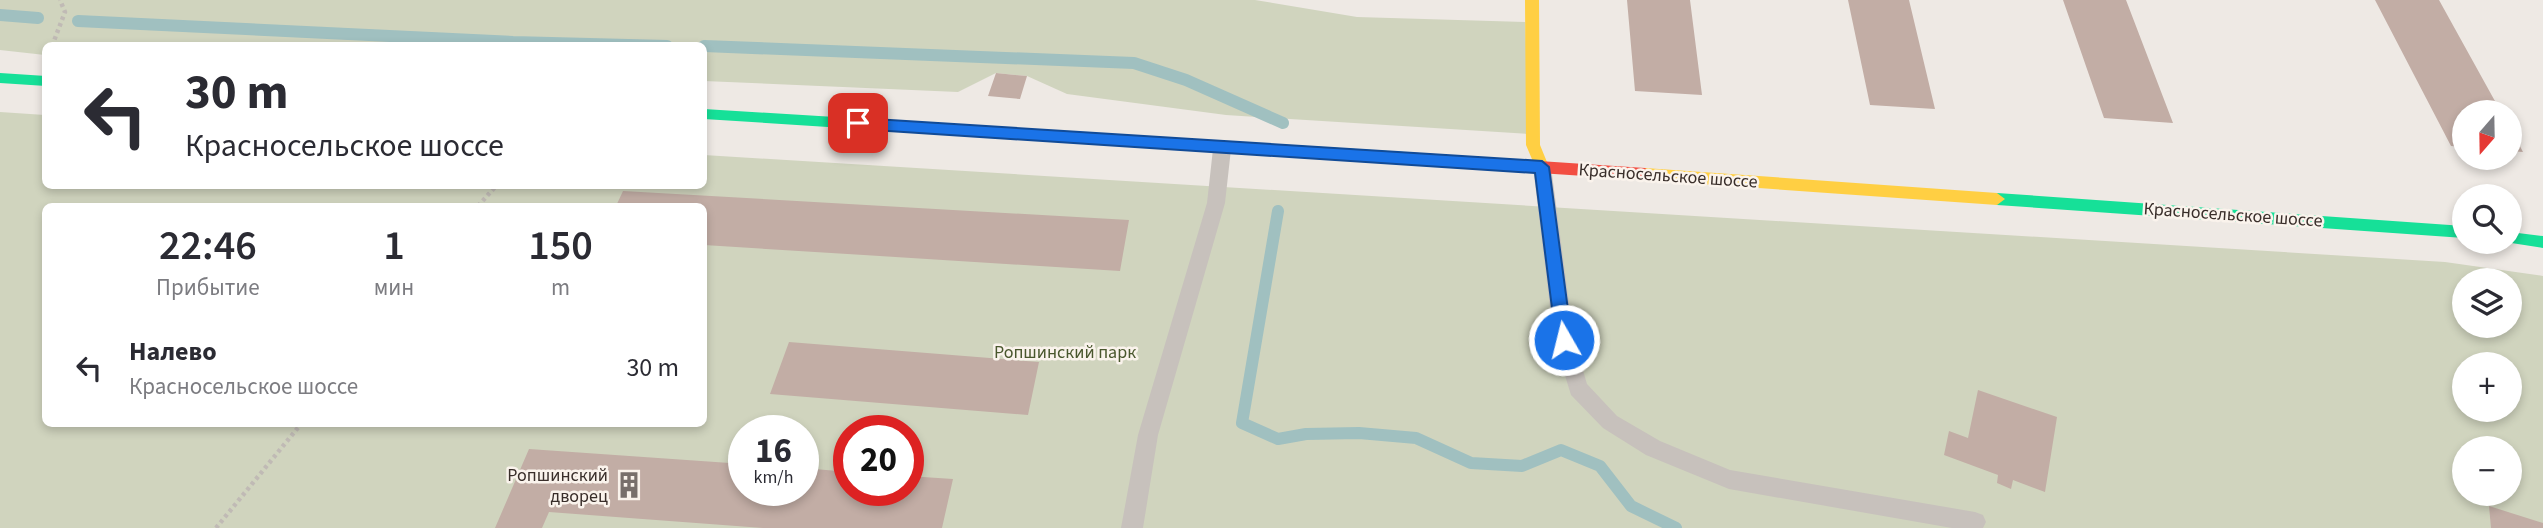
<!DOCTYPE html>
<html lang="ru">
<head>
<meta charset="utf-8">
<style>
	:root { --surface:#fff; --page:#f7f7f7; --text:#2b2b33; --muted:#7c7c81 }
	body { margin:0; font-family:"Source Sans 3",sans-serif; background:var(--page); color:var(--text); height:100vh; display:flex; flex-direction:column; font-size:26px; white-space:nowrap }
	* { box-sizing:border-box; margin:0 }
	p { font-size:23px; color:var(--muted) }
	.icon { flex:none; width:38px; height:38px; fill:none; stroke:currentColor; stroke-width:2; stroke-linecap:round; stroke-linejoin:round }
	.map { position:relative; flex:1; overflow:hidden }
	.details { position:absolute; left:42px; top:203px; width:665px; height:224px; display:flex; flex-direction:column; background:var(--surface); border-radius:10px; box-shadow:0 4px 10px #0003 }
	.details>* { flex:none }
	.banner { position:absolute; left:42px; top:42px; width:665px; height:147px; border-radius:10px; box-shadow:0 4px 10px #0003; background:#fff; color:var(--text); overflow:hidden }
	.needle { width:46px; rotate:200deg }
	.fabs { position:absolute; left:2452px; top:100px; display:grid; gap:14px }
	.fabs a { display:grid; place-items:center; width:70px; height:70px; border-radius:50%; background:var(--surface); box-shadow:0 4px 10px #0003; font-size:35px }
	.speed { position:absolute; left:728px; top:415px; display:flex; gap:14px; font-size:35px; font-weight:700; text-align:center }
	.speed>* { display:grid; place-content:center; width:91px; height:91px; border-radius:50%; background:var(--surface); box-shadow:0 4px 10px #0003; line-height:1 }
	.speed small { font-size:18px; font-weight:400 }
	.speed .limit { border:10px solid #d22; background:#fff; color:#111 }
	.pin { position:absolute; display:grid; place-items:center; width:60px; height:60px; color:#fff; margin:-30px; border-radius:14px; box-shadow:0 4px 10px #0006 }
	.me { position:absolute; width:77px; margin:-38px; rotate:352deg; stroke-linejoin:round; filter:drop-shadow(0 0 5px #0008) }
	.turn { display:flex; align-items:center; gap:24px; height:147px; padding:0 28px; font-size:32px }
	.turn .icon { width:91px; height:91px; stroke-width:2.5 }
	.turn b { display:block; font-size:49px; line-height:60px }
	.eta { display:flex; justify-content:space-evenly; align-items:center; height:119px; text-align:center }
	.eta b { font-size:42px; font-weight:600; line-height:49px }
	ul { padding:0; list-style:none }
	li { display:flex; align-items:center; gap:21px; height:91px; padding:0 28px }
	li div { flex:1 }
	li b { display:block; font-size:26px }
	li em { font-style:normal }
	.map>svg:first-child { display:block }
	.green { fill:#d0d4be; fill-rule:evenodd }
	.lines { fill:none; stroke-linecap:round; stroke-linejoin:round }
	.stream { stroke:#a0c0c0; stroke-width:12 }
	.building { fill:#c2ada5 }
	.path { stroke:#c0bab5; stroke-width:4.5; stroke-dasharray:3.5 3.5; stroke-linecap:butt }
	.lane { fill:#c7c1bc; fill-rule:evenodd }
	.fast { fill:#16e098; fill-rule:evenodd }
	.slow { fill:#ffcf43; fill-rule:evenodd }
	.jam { fill:#f24e42; fill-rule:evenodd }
	.route { fill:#1a73e8; stroke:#114b97; stroke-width:2 }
	.labels { text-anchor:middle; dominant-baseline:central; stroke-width:5; stroke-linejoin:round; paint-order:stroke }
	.street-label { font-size:18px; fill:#392e2a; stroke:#faf3ec }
	.park-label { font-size:18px; fill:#49572d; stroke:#faf3ec }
	.poi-label { font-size:18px; fill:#392e2a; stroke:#faf3ec; text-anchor:end }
</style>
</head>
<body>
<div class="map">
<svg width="2543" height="528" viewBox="0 0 2543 528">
	<rect width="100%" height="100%" fill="#eee9e4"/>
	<path class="green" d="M 0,0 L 1255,0 L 1357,17 L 1525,22 L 1530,134 L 1226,115 L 1067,94 L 1027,76 L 996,73 L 958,92 L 704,81 L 704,46 L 46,46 L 45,55 L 0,50 Z
		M 0,112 L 45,115 L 46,186 L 704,186 L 704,155 L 2445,262 L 2543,276 L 2543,528 L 0,528 ZM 46,206 L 704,206 L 704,424 L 46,424 ZM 2464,280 L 2510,280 L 2510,326 L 2464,326 ZM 2464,364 L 2510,364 L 2510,410 L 2464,410 ZM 744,430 L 803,430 L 803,490 L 744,490 ZM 849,430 L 908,430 L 908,490 L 849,490 ZM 2464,448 L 2510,448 L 2510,494 L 2464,494 Z"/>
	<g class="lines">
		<path class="stream" d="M 0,15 L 38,18
			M 78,21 L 513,42 L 667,46
			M 704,46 L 1134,63 L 1186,80 L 1283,123
			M 1278,211 L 1242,423 L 1278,439 L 1306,434 L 1359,433 L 1416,438 L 1471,463 L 1522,466 L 1561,450 L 1600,466 L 1631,506 L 1676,528"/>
	</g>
	<path class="building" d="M 1627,0 L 1690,0 L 1702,95 L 1635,91 Z
		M 1848,0 L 1909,0 L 1935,109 L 1870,105 Z
		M 2063,0 L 2126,0 L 2173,123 L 2104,118 Z
		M 2375,0 L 2439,0 L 2501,112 L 2464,112 L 2464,147 L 2451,146 Z
		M 996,73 L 1027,76 L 1020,99 L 988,96 Z
		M 2510,127 L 2523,152 L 2510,151 Z
		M 623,191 L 1129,220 L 1120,271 L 704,245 L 704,206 L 616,206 Z
		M 789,342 L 1039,362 L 1028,415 L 770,394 Z
		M 1978,390 L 2057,417 L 2045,492 L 2013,480 L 2011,489 L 1997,483 L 1998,475 L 1944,455 L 1949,431 L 1968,438 Z
		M 529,449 L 744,464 L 744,490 L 803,490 L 803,468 L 849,472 L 849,490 L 908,490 L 908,476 L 953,479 L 942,528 L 763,528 L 549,512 L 542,528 L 495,528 Z
		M 2489,506 L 2543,523 L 2543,528 L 2491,528 Z"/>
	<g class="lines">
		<path class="path" d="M 52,46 L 65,12 L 60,0
			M 478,206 L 496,186
			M 216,528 L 301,424"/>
		<path class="lane" d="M 1222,142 L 1228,144 L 1231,149 L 1225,203 L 1158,435 L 1143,528 L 1121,528 L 1138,435 L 1207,203 L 1213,149 L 1216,144 Z
			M 1542,160 L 1548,162 L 1551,167 L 1574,340 L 1587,384 L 1617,416 L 1660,441 L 1730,470 L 1975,512 L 1983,515 L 1986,522 L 1983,528 L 1952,528 L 1729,489 L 1646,455 L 1603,428 L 1571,395 L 1554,340 L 1533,167 L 1536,162 Z"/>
		<path class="fast" d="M 0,73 L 46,76 L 46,86 L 0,83 Z
			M 704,109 L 1404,152 L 1411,158 L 1404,164 L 704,119 Z
			M 1997,193 L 2464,226 L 2464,238 L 1997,205 L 1989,199 Z
			M 2510,232 L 2543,236 L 2543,248 L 2505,242 L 2510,242 Z"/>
		<path class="slow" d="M 1525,0 L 1539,0 L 1540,145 L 1549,167 L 1542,173 L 1537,171 L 1526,145 Z
			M 1645,168 L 1997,193 L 2005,199 L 1997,205 L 1645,180 L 1637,174 Z"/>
		<path class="jam" d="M 1404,152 L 1645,168 L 1653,174 L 1645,180 L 1404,164 L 1397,158 Z"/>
	</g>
	<path class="route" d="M 858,118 L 1542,161 L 1549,167 L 1572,340 L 1570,345 L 1558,345 L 1556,340 L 1535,173 L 858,129 L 850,123 Z"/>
	<defs>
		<symbol id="building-bare" viewBox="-9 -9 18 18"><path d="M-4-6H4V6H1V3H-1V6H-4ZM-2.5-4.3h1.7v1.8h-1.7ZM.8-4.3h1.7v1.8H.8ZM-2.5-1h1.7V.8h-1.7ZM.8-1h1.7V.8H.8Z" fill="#786f6b" stroke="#faf3ec" stroke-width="2.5" paint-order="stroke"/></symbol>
	</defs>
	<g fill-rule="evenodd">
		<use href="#building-bare" x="610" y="466" width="38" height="38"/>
	</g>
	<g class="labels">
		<g class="street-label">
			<text transform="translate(1668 176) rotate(4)">Красносельское шоссе</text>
			<text transform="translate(2233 215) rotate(4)">Красносельское шоссе</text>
		</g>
		<g class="park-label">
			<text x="1065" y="352">Ропшинский парк</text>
		</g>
		<g class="poi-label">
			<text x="608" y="475">Ропшинский<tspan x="608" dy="21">дворец</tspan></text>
		</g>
	</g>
</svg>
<div class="fabs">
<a><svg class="needle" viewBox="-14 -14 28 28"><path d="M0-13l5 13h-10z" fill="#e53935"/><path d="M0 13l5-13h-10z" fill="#7c7c81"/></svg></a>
<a><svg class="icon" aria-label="search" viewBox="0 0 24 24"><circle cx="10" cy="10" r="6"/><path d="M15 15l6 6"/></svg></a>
<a><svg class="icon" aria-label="layers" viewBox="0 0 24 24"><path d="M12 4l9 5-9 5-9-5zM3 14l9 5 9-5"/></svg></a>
<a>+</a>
<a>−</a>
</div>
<div class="speed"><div>16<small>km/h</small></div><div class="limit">20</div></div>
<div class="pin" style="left:858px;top:123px;background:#d93025"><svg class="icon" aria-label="arrive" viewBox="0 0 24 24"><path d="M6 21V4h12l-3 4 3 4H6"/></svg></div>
<svg class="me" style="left:1564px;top:340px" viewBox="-20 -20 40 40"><circle r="17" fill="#1a73e8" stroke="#fff" stroke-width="3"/><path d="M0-11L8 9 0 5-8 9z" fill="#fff"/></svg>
<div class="banner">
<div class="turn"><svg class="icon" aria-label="left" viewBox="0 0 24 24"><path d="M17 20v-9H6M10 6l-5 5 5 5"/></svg><div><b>30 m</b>Красносельское шоссе</div></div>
</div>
<section class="details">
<div class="eta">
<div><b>22:46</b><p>Прибытие</p></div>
<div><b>1</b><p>мин</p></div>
<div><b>150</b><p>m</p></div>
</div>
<ul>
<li><svg class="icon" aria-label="left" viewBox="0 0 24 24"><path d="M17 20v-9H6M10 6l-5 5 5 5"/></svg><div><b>Налево</b><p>Красносельское шоссе</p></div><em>30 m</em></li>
</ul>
</section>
</div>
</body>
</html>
